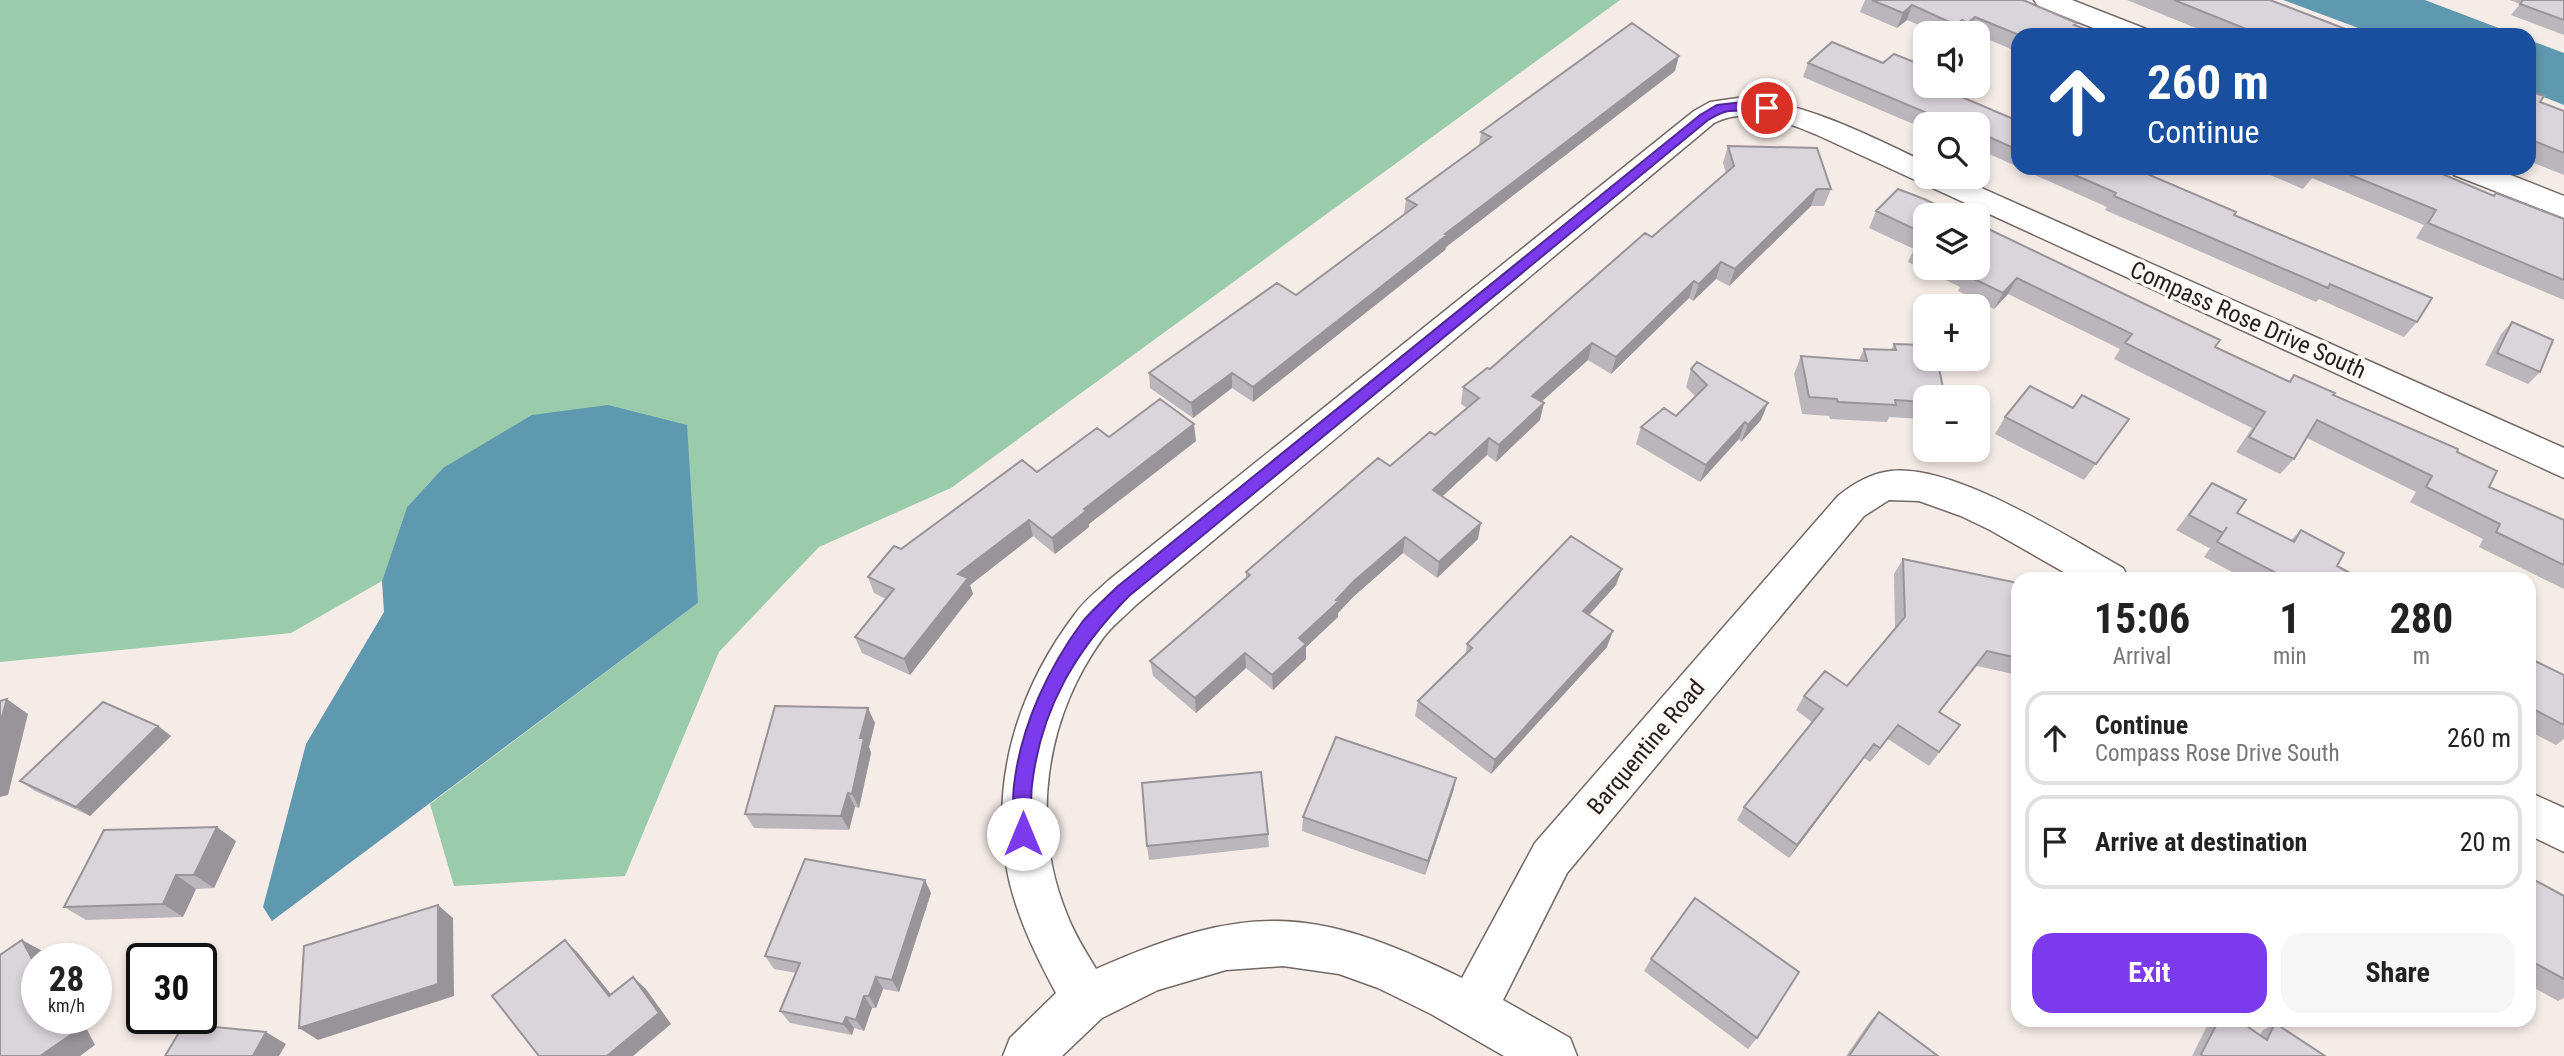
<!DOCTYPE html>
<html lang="en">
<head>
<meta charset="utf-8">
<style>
	:root { --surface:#fff; --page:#f6f6f6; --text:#222; --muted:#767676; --line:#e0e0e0; --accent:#7c3aed }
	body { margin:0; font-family:"Roboto Condensed",sans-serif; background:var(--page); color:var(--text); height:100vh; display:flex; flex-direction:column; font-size:26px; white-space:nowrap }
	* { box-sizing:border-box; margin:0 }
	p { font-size:23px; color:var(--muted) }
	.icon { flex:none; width:38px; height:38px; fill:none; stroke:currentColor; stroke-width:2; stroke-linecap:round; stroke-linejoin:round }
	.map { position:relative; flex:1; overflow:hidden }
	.drawer { position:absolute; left:2011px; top:572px; width:525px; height:455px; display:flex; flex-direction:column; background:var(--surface); border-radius:21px; box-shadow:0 4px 10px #0003 }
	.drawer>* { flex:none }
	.top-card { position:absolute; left:2011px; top:28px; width:525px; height:147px; border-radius:21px; box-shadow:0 4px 10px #0003; background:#1a4fa0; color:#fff; overflow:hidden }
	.fabs { position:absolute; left:1913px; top:21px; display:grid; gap:14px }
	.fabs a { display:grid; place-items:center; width:77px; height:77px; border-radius:14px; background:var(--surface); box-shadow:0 4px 10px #0003; font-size:35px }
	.speed { position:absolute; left:21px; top:943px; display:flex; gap:14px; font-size:35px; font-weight:700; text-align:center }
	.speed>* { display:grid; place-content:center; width:91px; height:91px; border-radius:50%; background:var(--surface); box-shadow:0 4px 10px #0003; line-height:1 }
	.speed small { font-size:18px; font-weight:400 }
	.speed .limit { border:4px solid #111; border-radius:10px; background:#fff; color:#111 }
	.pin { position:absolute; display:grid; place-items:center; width:60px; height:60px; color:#fff; margin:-30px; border:4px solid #fff; border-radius:50%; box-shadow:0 2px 7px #0007 }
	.me { position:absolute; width:77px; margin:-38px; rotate:0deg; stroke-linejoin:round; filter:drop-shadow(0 0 5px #0008) }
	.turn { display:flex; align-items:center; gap:24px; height:147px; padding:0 21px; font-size:32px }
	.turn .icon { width:91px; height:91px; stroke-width:2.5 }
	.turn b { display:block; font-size:49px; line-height:60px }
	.eta { display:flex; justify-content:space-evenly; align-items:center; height:119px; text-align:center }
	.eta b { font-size:42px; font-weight:700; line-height:49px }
	.action { display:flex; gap:14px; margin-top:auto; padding:14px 21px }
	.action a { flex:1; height:80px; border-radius:21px; background:var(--accent); color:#fff; font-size:28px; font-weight:700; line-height:80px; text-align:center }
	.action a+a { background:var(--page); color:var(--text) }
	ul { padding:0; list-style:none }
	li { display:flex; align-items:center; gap:21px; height:94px; margin:0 14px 10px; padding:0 7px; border:4px solid var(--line); border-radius:21px }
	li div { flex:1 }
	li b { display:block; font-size:26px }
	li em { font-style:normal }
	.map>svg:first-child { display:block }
	.forest { fill:#9acbaa }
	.water { fill:#5f99b0 }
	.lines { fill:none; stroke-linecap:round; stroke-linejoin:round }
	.minor-casing { stroke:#726966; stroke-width:3 }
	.minor { fill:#fff; fill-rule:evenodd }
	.wall { fill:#bbb6bc }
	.shaded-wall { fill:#999499 }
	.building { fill:#dad4db; stroke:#999499; stroke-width:2 }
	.route { fill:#7c3aed; stroke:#51269a; stroke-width:2 }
	.labels { text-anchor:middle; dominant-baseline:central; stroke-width:7; stroke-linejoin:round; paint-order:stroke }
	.street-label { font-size:24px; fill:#221f1d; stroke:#fff9f6 }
</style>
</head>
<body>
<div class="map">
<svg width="2564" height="1056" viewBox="0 0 2564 1056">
	<rect width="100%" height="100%" fill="#f5ebe7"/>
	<path class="forest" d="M 0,0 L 1620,0 L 951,488 L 819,547 L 719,652 L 625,876 L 454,886 L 430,804 L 698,603 L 443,468 L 407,507 L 382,581 L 291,633 L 0,662 Z"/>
	<path class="water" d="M 2283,0 L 2425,0 L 2517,35 L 2377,35 Z
		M 2529,40 L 2564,53 L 2564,105 L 2529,91 Z
		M 608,405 L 687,425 L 698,603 L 272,921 L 263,907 L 306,744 L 384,612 L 382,581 L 407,507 L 443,468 L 532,415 Z"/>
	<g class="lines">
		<defs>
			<path id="minor" d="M 2034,0 L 2072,0 L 2146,29 L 2150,35 L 2111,35 L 2038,6 Z
				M 1745,97 C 1810,105 1866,134 1925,162 L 1925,177 L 1957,177 L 2564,448 L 2564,478 L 1815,134 C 1783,121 1747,106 1714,123 L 1137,604 C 1126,615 1113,625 1103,638 C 1045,718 1029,825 1068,917 C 1075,935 1086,952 1096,969 C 1247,902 1314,905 1462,978 L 1535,843 L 1838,496 C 1853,484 1871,473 1891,471 C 1955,464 2067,537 2123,568 L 2129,579 L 2076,579 L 1990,530 L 1961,516 L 1919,501 L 1889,500 L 1864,516 L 1567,873 L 1503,1000 L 1570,1038 L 1577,1056 L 1504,1056 L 1431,1014 L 1378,988 L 1339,974 L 1283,966 L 1226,970 L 1158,990 L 1102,1018 L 1062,1056 L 1003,1056 L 1010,1038 L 1056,993 C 1036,956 1017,917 1008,875 C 989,782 1018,689 1075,614 C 1084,601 1097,591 1109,580 L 1694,111 L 1710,102 Z
				M 2450,168 L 2493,168 L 2564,196 L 2564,218 L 2454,175 Z
				M 2529,792 L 2564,808 L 2564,852 L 2529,835 Z"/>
		</defs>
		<use href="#minor" class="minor-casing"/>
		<use href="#minor" class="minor"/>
	</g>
	<path class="wall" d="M 1865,0 L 2023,0 L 2018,35 L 2018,52 L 1978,35 L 1978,33 L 1974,33 L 1969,31 L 1967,33 L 1937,33 L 1907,20 L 1897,28 L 1860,12 Z
		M 2127,0 L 2270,0 L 2361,35 L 2213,35 Z
		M 2510,0 L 2564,0 L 2564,35 L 2511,15 L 2520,4 Z
		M 1808,63 L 1922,72 L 1953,93 L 2018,121 L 2018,167 L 1978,149 L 1978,124 L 1925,124 L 1925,129 L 1803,77 Z
		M 1675,71 L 1446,247 L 1445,250 L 1253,402 L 1232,388 L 1193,418 L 1150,388 L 1149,373 L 1296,295 L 1404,214 L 1406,199 L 1479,146 L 1481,132 Z
		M 2529,91 L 2540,102 L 2564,111 L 2564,175 L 2529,161 Z
		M 1728,146 L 1831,189 L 1824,206 L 1811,206 L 1729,286 L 1716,279 L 1693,301 L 1689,298 L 1611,374 L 1588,360 L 1541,402 L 1540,420 L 1496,462 L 1487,455 L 1442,496 L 1478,539 L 1437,578 L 1403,553 L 1353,597 L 1338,613 L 1338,617 L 1306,647 L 1306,659 L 1273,690 L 1246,668 L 1196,713 L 1153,676 L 1150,661 L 1246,579 L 1246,572 L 1390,466 L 1435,435 L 1467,408 L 1461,404 L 1463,387 L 1490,369 L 1652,237 L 1726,173 L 1723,163 Z
		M 2019,168 L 2126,168 L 2234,215 L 2417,322 L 2404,337 L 2319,299 L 2316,302 L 2105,210 L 2107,207 Z
		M 2254,168 L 2434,168 L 2435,171 L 2494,196 L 2564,219 L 2564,300 L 2416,238 L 2424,225 L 2312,178 L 2303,189 Z
		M 1876,211 L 1925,215 L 1925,268 L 1978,268 L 1978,224 L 2215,347 L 2289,381 L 2294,375 L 2333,395 L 2457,452 L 2489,487 L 2564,520 L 2564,589 L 2479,547 L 2483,539 L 2410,502 L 2416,492 L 2307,438 L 2294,459 L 2280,474 L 2236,452 L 2252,428 L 2114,359 L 2120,349 L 2008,294 L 1994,309 L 1958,291 L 1960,287 L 1908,262 L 1914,249 L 1869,228 Z
		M 2512,322 L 2540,372 L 2528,384 L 2485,365 L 2501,334 Z
		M 1894,344 L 1925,397 L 1925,419 L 1889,417 L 1887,422 L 1830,419 L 1829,416 L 1802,414 L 1794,374 L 1801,356 L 1859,360 L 1864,349 L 1891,350 Z
		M 1691,369 L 1761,420 L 1741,442 L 1739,439 L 1700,482 L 1636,444 L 1641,427 L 1676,416 L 1695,396 L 1686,387 Z
		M 2073,408 L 2129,419 L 2084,480 L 1995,434 L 2005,417 Z
		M 1196,441 L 1089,524 L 1089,527 L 1055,554 L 1033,536 L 970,585 L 973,594 L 910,675 L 862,653 L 855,637 L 886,599 L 874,593 L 868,577 L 901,549 L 1037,472 Z
		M 2212,483 L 2237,513 L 2291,540 L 2301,530 L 2337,566 L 2361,579 L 2245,579 L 2204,557 L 2211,547 L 2209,548 L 2176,530 Z
		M 1903,559 L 2018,583 L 2018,675 L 1977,666 L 1940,712 L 1960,725 L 1929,766 L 1888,739 L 1870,762 L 1864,758 L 1789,858 L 1737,820 L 1744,807 L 1812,722 L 1796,710 L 1804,696 L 1847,686 L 1895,628 L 1894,574 Z
		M 1616,585 L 1589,615 L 1607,647 L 1491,774 L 1415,716 L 1418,701 L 1465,656 L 1467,644 Z
		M 2529,658 L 2564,675 L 2564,739 L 2556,745 L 2529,731 Z
		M 875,723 L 869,747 L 871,753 L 859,808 L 855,807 L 849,830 L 754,828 L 745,814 Z
		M 158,726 L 171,736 L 90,816 L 35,791 L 20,781 Z
		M 1456,778 L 1453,792 L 1425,875 L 1302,831 L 1303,817 Z
		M 1268,834 L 1269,847 L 1149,860 L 1147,846 Z
		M 236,841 L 214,888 L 196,889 L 183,917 L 86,920 L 64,907 Z
		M 2529,877 L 2564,896 L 2564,998 L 2558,1001 L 2529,985 Z
		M 931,893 L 899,992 L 883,989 L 876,1008 L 872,1008 L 864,1031 L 854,1028 L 852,1035 L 790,1023 L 780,1011 L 796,973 L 774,969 L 765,956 Z
		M 1651,959 L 1757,1038 L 1748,1049 L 1644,971 Z
		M 1879,1012 L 1938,1056 L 1846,1056 L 1871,1020 Z
		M 2210,1020 L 2238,1020 L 2260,1035 L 2262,1031 L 2275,1023 L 2325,1056 L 2192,1056 Z"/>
	<path class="shaded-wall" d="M 1912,5 L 1907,20 L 1897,28 L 1903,13 Z
		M 1975,17 L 1969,31 L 1967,33 L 1964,33 L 1968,23 Z
		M 1962,20 L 1956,33 L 1953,33 L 1956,25 Z
		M 1679,56 L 1675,71 L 1446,247 L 1445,250 L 1253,402 L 1253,387 L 1445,234 Z
		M 1817,189 L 1811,206 L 1729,286 L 1735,269 Z
		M 1721,262 L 1716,279 L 1693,301 L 1699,284 Z
		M 2017,278 L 2008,294 L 1994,309 L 2003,293 Z
		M 1694,281 L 1689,298 L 1611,374 L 1616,357 Z
		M 1592,343 L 1588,360 L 1529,413 L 1532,396 Z
		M 1232,373 L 1232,388 L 1193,418 L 1191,403 Z
		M 1544,403 L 1540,420 L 1496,462 L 1499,445 Z
		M 1768,403 L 1761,420 L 1741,442 L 1748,425 Z
		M 1745,422 L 1739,439 L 1700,482 L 1706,465 Z
		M 1194,424 L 1196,441 L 1089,524 L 1089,527 L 1055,554 L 1052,538 L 1084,509 Z
		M 1489,438 L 1487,455 L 1431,507 L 1433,490 Z
		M 1029,520 L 1033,536 L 970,585 L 973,594 L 910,675 L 904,659 L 958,574 Z
		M 1481,523 L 1478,539 L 1437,578 L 1439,562 Z
		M 1405,537 L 1403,553 L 1353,597 L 1338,613 L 1338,617 L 1306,647 L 1306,659 L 1273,690 L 1272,675 L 1299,638 L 1354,581 Z
		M 1622,569 L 1616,585 L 1578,627 L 1583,611 Z
		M 1613,631 L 1607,647 L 1491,774 L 1495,760 Z
		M 1245,653 L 1246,668 L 1196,713 L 1195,698 Z
		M 7,699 L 28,714 L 8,795 L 0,797 L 0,724 Z
		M 868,708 L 875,723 L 869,747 L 871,753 L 859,808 L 852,794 L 860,738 Z
		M 1898,725 L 1888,739 L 1870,762 L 1880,748 Z
		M 158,726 L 171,736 L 90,816 L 76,807 Z
		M 1874,744 L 1864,758 L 1789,858 L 1797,845 Z
		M 1456,778 L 1453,792 L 1425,875 L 1428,861 Z
		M 848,793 L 855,807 L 849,830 L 841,816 Z
		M 217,827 L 236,841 L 214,888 L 194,875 Z
		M 176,875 L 196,889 L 183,917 L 163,904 Z
		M 925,880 L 931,893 L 899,992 L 892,980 Z
		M 438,905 L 453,918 L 454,996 L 318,1040 L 299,1028 Z
		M 22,940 L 46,953 L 49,959 L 37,959 L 37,968 Z
		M 565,940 L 578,953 L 622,1008 L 609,996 Z
		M 633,977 L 646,989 L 671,1024 L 633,1056 L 607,1056 Z
		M 876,977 L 883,989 L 876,1008 L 869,996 Z
		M 864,996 L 872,1008 L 864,1031 L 856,1020 Z
		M 846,1017 L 854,1028 L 852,1035 L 843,1024 Z
		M 64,1018 L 81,1018 L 95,1045 L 80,1056 L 40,1056 Z
		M 266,1032 L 286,1044 L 279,1056 L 253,1056 Z"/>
	<path class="building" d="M 1872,0 L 2023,0 L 2077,23 L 2074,25 L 2101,35 L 2019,35 L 1975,17 L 1968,23 L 1962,20 L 1956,25 L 1912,5 L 1903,13 Z
		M 2174,0 L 2270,0 L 2361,35 L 2261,35 Z
		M 2523,0 L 2564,0 L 2564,20 L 2520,4 Z
		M 1632,23 L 1679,56 L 1445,234 L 1447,235 L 1253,387 L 1232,373 L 1191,403 L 1149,373 L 1277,283 L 1296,295 L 1417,205 L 1406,199 L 1491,137 L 1481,132 Z
		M 1832,42 L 1883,63 L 1894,54 L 1924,66 L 1919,71 L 1925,73 L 1925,86 L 1954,86 L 1956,87 L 1950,92 L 2018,121 L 2018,150 L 1978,132 L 1978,124 L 1953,124 L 1808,63 Z
		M 2529,91 L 2544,96 L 2540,102 L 2564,111 L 2564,153 L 2529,139 Z
		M 1728,146 L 1817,148 L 1831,189 L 1817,189 L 1735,269 L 1721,262 L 1699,284 L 1694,281 L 1616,357 L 1592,343 L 1532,396 L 1544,403 L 1499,445 L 1489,438 L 1433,490 L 1481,523 L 1439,562 L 1405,537 L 1354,581 L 1336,600 L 1339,601 L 1299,638 L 1306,644 L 1272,675 L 1245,653 L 1195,698 L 1150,661 L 1250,575 L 1246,572 L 1378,458 L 1390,466 L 1430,432 L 1435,435 L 1479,398 L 1463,387 L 1487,368 L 1490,369 L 1645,233 L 1652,237 L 1734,166 Z
		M 2059,168 L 2126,168 L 2135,172 L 2136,169 L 2236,212 L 2234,215 L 2432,298 L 2417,322 L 2330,284 L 2328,288 L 2114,196 L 2116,193 Z
		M 2299,168 L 2319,168 L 2314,174 Z
		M 2334,168 L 2434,168 L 2437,169 L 2435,171 L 2494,196 L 2496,193 L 2564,219 L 2564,280 L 2428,223 L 2436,210 Z
		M 1898,189 L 1924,199 L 1959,215 L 1925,215 L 1925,234 L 1876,211 Z
		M 1978,224 L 2220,340 L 2215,347 L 2290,382 L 2294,375 L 2335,393 L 2333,395 L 2458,449 L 2457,452 L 2497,471 L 2489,487 L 2564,520 L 2564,565 L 2496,532 L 2500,524 L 2426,487 L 2432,476 L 2317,420 L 2294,459 L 2249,437 L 2265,412 L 2125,343 L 2132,334 L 2017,278 L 2003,293 L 1966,275 L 1969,272 L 1961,268 L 1978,268 Z
		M 1925,237 L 1925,250 L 1916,246 Z
		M 2512,322 L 2553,340 L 2540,372 L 2497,353 Z
		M 1894,344 L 1925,345 L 1925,359 L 1937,359 L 1945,397 L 1925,397 L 1925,402 L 1895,400 L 1896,405 L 1838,402 L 1837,399 L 1809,397 L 1801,356 L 1867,361 L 1864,349 L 1896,350 Z
		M 1697,362 L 1768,403 L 1748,425 L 1745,422 L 1706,465 L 1641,427 L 1664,408 L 1676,416 L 1707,385 L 1691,369 Z
		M 2030,386 L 2073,408 L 2082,395 L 2129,419 L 2096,464 L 2005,417 Z
		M 1160,399 L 1194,424 L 1084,509 L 1086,511 L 1052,538 L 1029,520 L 958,574 L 968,578 L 904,659 L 855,637 L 894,589 L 868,577 L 894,546 L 901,549 L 1022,460 L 1037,472 L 1097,428 L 1109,437 Z
		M 2212,483 L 2246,500 L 2237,513 L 2294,542 L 2301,530 L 2344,553 L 2337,566 L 2361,579 L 2273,578 L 2276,573 L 2217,542 L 2227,527 L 2223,533 L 2189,515 Z
		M 1571,536 L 1622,569 L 1583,611 L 1613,631 L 1495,760 L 1418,701 L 1472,648 L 1467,644 Z
		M 1903,559 L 2018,583 L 2018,658 L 1987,651 L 1939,712 L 1960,725 L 1939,752 L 1898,725 L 1880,748 L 1874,744 L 1797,845 L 1744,807 L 1823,709 L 1804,696 L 1825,671 L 1847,686 L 1905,617 Z
		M 2529,658 L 2564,675 L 2564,725 L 2529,707 Z
		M 7,699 L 0,724 L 0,701 Z
		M 103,702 L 158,726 L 76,807 L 20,781 Z
		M 775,706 L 868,708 L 860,738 L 864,738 L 852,794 L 848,793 L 841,816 L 745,814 Z
		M 1336,737 L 1456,778 L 1428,861 L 1303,817 Z
		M 1261,772 L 1268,834 L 1147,846 L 1142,783 Z
		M 217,827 L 194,875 L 176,875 L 163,904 L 64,907 L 104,830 Z
		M 805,859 L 925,880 L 892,980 L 876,977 L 869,996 L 864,996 L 856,1020 L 846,1017 L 843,1024 L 780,1011 L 800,963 L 765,956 Z
		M 2529,877 L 2564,896 L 2564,979 L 2529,960 Z
		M 1695,898 L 1799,972 L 1757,1038 L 1651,959 Z
		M 438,905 L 438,984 L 299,1028 L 304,946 Z
		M 22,940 L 37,968 L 37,1018 L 64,1018 L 72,1034 L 40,1056 L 0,1056 L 0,955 Z
		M 565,940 L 609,996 L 633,977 L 659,1013 L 607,1056 L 539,1056 L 492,996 Z
		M 1879,1012 L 1938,1056 L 1849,1056 Z
		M 2219,1020 L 2238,1020 L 2267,1040 L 2275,1023 L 2325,1056 L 2203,1056 L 2201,1054 Z
		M 184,1024 L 266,1032 L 253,1056 L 165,1056 Z"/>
	<path class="route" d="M 1743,102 L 1767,104 L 1773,108 C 1763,115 1742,109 1729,111 C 1721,112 1715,116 1708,120 L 1129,596 C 1076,650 1041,708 1032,785 C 1030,801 1032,818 1032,834 L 1029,840 L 1023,842 L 1016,840 L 1014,834 C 1014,818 1012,801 1014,785 C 1021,726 1048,668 1083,621 C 1093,609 1106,598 1117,587 L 1700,115 L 1717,105 Z"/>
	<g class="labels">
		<g class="street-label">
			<text transform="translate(2248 320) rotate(24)">Compass Rose Drive South</text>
			<text transform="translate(1646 747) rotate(-50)">Barquentine Road</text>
		</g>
	</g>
</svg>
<div class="fabs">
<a><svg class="icon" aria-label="sound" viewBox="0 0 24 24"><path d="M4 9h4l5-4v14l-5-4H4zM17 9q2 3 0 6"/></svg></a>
<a><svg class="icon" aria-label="search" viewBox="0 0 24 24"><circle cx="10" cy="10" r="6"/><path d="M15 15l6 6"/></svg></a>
<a><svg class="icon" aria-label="layers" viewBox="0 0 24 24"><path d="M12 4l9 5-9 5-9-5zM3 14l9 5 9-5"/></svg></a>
<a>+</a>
<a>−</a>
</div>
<div class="speed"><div>28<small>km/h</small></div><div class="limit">30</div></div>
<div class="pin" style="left:1767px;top:108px;background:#d93025"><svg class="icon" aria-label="arrive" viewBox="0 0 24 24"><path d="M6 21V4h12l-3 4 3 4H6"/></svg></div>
<svg class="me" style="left:1023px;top:834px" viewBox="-20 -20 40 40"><circle r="19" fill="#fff"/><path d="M0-13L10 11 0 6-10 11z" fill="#7c3aed"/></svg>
<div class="top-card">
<div class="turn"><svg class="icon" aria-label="ahead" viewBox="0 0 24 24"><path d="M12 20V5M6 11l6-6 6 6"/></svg><div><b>260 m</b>Continue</div></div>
</div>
<section class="drawer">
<div class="eta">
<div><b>15:06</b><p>Arrival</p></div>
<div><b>1</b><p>min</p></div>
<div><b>280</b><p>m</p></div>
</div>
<ul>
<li><svg class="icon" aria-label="ahead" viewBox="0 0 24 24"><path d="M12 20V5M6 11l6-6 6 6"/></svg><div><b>Continue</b><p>Compass Rose Drive South</p></div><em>260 m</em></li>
<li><svg class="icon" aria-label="arrive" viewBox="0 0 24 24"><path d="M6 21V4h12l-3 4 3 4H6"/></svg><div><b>Arrive at destination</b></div><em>20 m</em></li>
</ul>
<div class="action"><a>Exit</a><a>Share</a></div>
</section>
</div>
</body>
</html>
